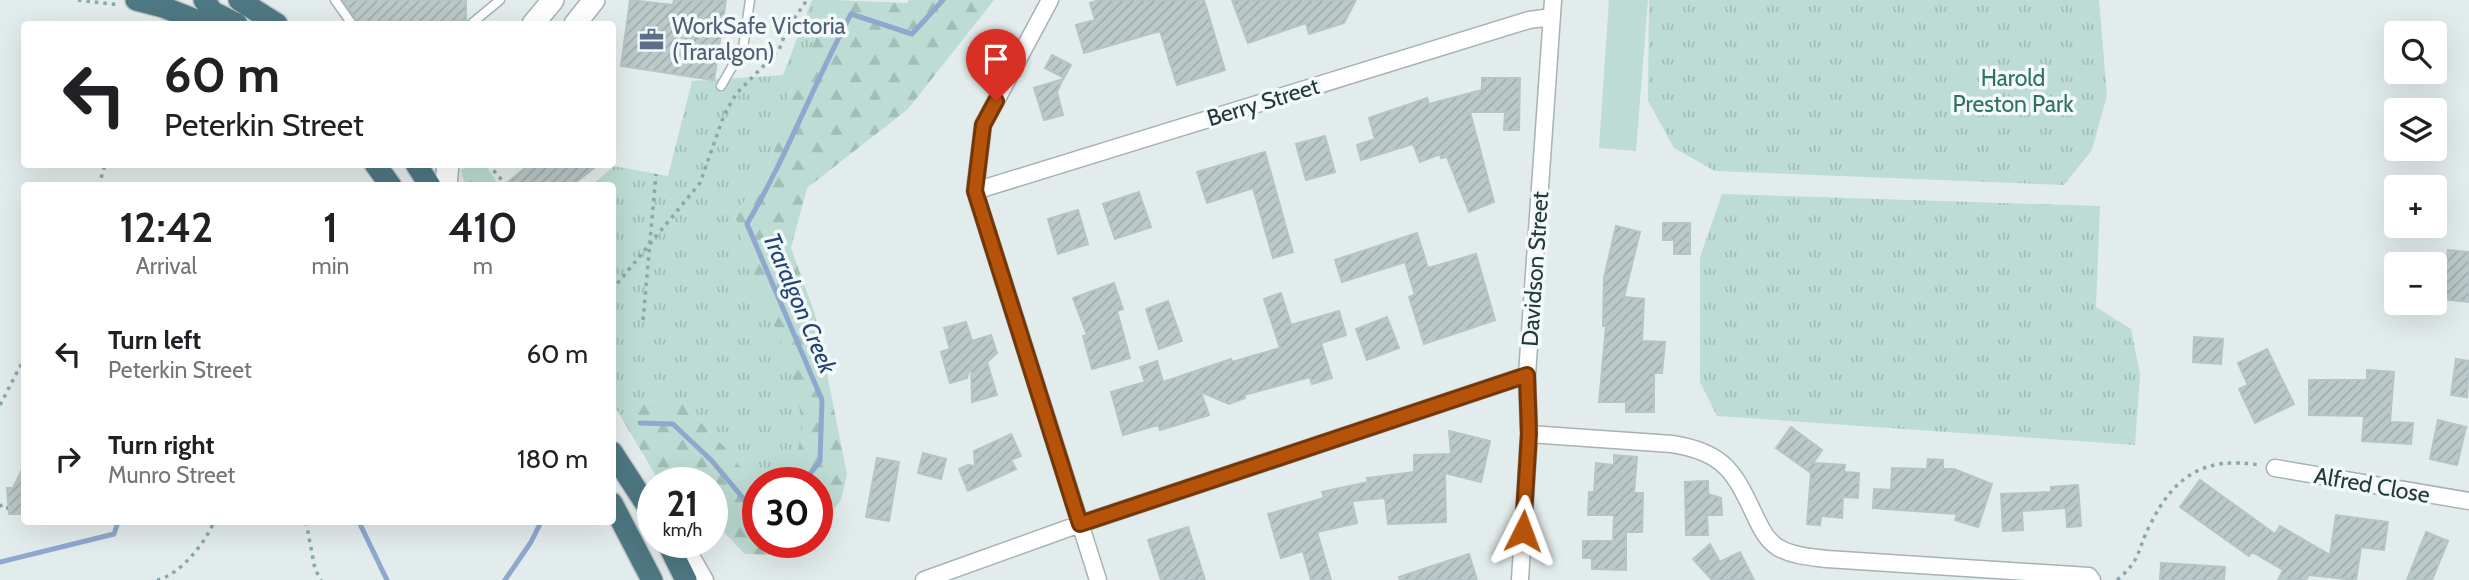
<!DOCTYPE html>
<html lang="en">
<head>
<meta charset="utf-8">
<style>
	:root { --surface:#fff; --page:#f2f2f2; --text:#202124; --muted:#757577 }
	body { margin:0; font-family:Cabin,sans-serif; background:var(--page); color:var(--text); height:100vh; display:flex; flex-direction:column; font-size:26px; white-space:nowrap }
	* { box-sizing:border-box; margin:0 }
	p { font-size:23px; color:var(--muted) }
	.icon { flex:none; width:38px; height:38px; fill:none; stroke:currentColor; stroke-width:2; stroke-linecap:round; stroke-linejoin:round }
	.map { position:relative; flex:1; overflow:hidden }
	.details { position:absolute; left:21px; top:182px; width:595px; height:343px; display:flex; flex-direction:column; background:var(--surface); border-radius:7px; box-shadow:0 7px 28px #0002 }
	.details>* { flex:none }
	.top-card { position:absolute; left:21px; top:21px; width:595px; height:147px; border-radius:7px; box-shadow:0 7px 28px #0002; background:#fff; color:var(--text); overflow:hidden }
	.controls { position:absolute; left:2384px; top:21px; display:grid; gap:14px }
	.controls a { display:grid; place-items:center; width:63px; height:63px; border-radius:7px; background:var(--surface); box-shadow:0 7px 28px #0002; font-size:35px }
	.speed { position:absolute; left:637px; top:467px; display:flex; gap:14px; font-size:35px; font-weight:700; text-align:center }
	.speed>* { display:grid; place-content:center; width:91px; height:91px; border-radius:50%; background:var(--surface); box-shadow:0 7px 28px #0002; line-height:1 }
	.speed small { font-size:18px; font-weight:400 }
	.speed .limit { border:10px solid #d22; background:#fff; color:#111 }
	.pin { position:absolute; display:grid; place-items:center; width:60px; height:60px; color:#fff; margin:-72px -30px; border-radius:50% 50% 50% 0; rotate:-45deg; box-shadow:0 0 7px #0007 }
	.pin .icon { rotate:45deg }
	.me { position:absolute; width:77px; margin:-38px; rotate:3deg; stroke-linejoin:round; filter:drop-shadow(0 0 5px #0008) }
	.turn { display:flex; align-items:center; gap:24px; height:147px; padding:0 28px; font-size:32px }
	.turn .icon { width:91px; height:91px; stroke-width:2.5 }
	.turn b { display:block; font-size:49px; line-height:60px }
	.eta { display:flex; justify-content:space-evenly; align-items:center; height:119px; text-align:center }
	.eta b { font-size:42px; font-weight:600; line-height:49px }
	ul { padding:0; list-style:none }
	li { display:flex; align-items:center; gap:21px; height:105px; padding:0 28px }
	li div { flex:1 }
	li b { display:block; font-size:26px }
	li em { font-style:normal }
	.map>svg:first-child { display:block }
	.forest { fill:url(#forest-firs) }
	.park { fill:url(#park-tufts) }
	.pitch { fill:#bddcd3 }
	.lines { fill:none; stroke-linecap:round; stroke-linejoin:round }
	.stream { stroke:#8ea8ce; stroke-width:5 }
	.building { fill:url(#building-hatch); stroke:#b5c5c5; stroke-width:2 }
	.service-casing { stroke:#a6b2b4; stroke-width:11 }
	.minor-casing { stroke:#a6b2b4; stroke-width:19 }
	.secondary-casing { stroke:#a2b5b7; stroke-width:24 }
	.trunk-casing { stroke:#c1c7c8; stroke-width:24 }
	.path { stroke:#85a9ae; stroke-width:3.5; stroke-dasharray:3.5 5; stroke-linecap:butt }
	.service { stroke:#fff; stroke-width:8 }
	.minor { stroke:#fff; stroke-width:16 }
	.secondary { stroke:#fff; stroke-width:21 }
	.trunk { stroke:#4e7883; stroke-width:21 }
	.route-casing { stroke:#753606; stroke-width:18 }
	.route { stroke:#b45309; stroke-width:12 }
	.labels { text-anchor:middle; dominant-baseline:central; stroke-width:7; stroke-linejoin:round; paint-order:stroke }
	.service-label { font-size:23px; fill:#4e5e75; stroke:#f3f8f8; text-anchor:start }
	.park-label { font-size:23px; fill:#307165; stroke:#f3f8f8 }
	.street-label { font-size:23px; fill:#23383c; stroke:#f3f8f8 }
	.water-label { font-size:24px; font-style:italic; fill:#214275; stroke:#f3f8f8 }
</style>
</head>
<body>
<div class="map">
<svg width="2469" height="580" viewBox="0 0 2469 580">
	<defs>
		<pattern id="forest-firs" width="22" height="20" patternUnits="userSpaceOnUse" patternTransform="scale(1.75)"><rect width="22" height="20" fill="#bddcd3"/><path d="M5 1l3.5 6h-7zM16 11l3.5 6h-7z" fill="#a2beb6"/></pattern>
		<pattern id="park-tufts" width="24" height="20" patternUnits="userSpaceOnUse" patternTransform="scale(1.75)"><rect width="24" height="20" fill="#bddcd3"/><path d="M3 7l-1-3M5 7V3M7 7l1-3M15 17l-1-3M17 17v-4M19 17l1-3" fill="none" stroke="#a2beb6"/></pattern>
		<pattern id="building-hatch" width="6" height="6" patternUnits="userSpaceOnUse" patternTransform="scale(1.75)"><rect width="6" height="6" fill="#bbc9c9"/><path d="M-1 1l2-2M0 6l6-6M5 7l2-2" fill="none" stroke="#a0adae"/></pattern>
	</defs>
	<rect width="100%" height="100%" fill="#e3ecec"/>
	<path class="forest" d="M 834,0 L 907,3 L 909,0 L 994,0 L 908,109 L 807,188 L 791,248 L 815,314 L 847,474 L 841,500 L 817,531 L 817,483 L 775,483 L 795,465 L 789,360 L 751,273 L 735,216 L 772,158 L 789,95 Z
		M 651,400 L 683,404 L 725,447 L 749,478 L 768,483 L 758,483 L 758,542 L 806,543 L 779,555 L 745,554 L 712,520 L 712,483 L 683,480 L 660,483 L 621,417 Z"/>
	<path class="park" d="M 812,0 L 834,0 L 789,95 L 772,158 L 735,216 L 751,273 L 789,360 L 803,425 L 795,465 L 775,483 L 749,478 L 725,447 L 683,404 L 651,400 L 621,417 L 613,404 L 612,186 L 591,186 L 614,166 L 668,176 L 692,81 L 783,75 Z
		M 1649,0 L 2099,0 L 2107,95 L 2092,150 L 2064,185 L 1715,171 L 1674,148 L 1648,101 Z
		M 472,165 C 488,164 491,172 498,185 L 465,185 L 461,170 Z
		M 1722,194 L 2100,206 L 2096,307 L 2131,329 L 2140,374 L 2135,445 L 1717,416 L 1700,382 L 1700,257 Z"/>
	<path class="pitch" d="M 1609,0 L 1648,0 L 1636,151 L 1599,148 Z"/>
	<g class="lines">
		<path class="stream" d="M 640,423 L 673,424 L 712,461 L 748,504 L 758,505
			M 803,483 L 820,461 L 822,400 L 747,224 C 787,156 814,83 851,14 L 912,34 L 943,0
			M 359,522 L 387,580
			M 0,562 L 114,534 L 118,522
			M 505,580 L 531,542 L 541,522"/>
	</g>
	<path class="building" d="M 343,0 L 466,0 L 466,20 L 424,24 L 358,24 Z
		M 630,0 L 673,5 L 674,0 L 726,0 L 714,80 L 621,66 Z
		M 1100,0 L 1204,0 L 1225,70 L 1177,85 L 1160,31 L 1084,53 L 1076,25 L 1095,20 L 1090,3 Z
		M 1232,0 L 1356,0 L 1344,23 L 1309,34 L 1306,23 L 1248,43 Z
		M 1052,55 L 1071,65 L 1064,78 L 1045,68 Z
		M 1482,78 L 1520,78 L 1519,130 L 1504,130 L 1505,112 L 1470,112 L 1494,202 L 1469,212 L 1447,157 L 1441,158 L 1440,154 L 1420,162 L 1413,144 L 1361,160 L 1357,145 L 1375,139 L 1369,118 L 1427,98 L 1429,104 L 1482,90 Z
		M 1063,79 L 1057,92 L 1063,115 L 1044,120 L 1034,88 Z
		M 1325,136 L 1335,172 L 1306,180 L 1296,144 Z
		M 1265,152 L 1293,252 L 1273,258 L 1253,188 L 1207,203 L 1197,172 Z
		M 530,164 L 599,164 L 571,186 L 503,186 Z
		M 1139,192 L 1151,227 L 1115,239 L 1103,204 Z
		M 1078,210 L 1088,244 L 1058,254 L 1048,219 Z
		M 1663,223 L 1690,223 L 1690,254 L 1674,254 L 1674,240 L 1663,240 Z
		M 1616,226 L 1640,232 L 1624,297 L 1644,299 L 1642,341 L 1665,342 L 1662,373 L 1654,373 L 1654,412 L 1626,412 L 1626,402 L 1599,402 L 1606,326 L 1603,326 L 1604,278 Z
		M 1417,233 L 1428,268 L 1476,254 L 1495,320 L 1424,344 L 1409,297 L 1415,295 L 1405,262 L 1342,282 L 1335,260 Z
		M 2448,250 L 2469,252 L 2469,302 L 2443,299 Z
		M 1114,283 L 1123,309 L 1117,311 L 1130,358 L 1092,369 L 1083,336 L 1087,335 L 1073,298 Z
		M 1281,293 L 1291,325 L 1339,311 L 1346,335 L 1321,343 L 1332,378 L 1312,384 L 1310,377 L 1244,395 L 1245,398 L 1229,404 L 1201,392 L 1209,415 L 1160,430 L 1158,425 L 1123,435 L 1111,392 L 1145,382 L 1140,367 L 1157,361 L 1163,382 L 1231,359 L 1232,362 L 1280,348 L 1264,299 Z
		M 1168,301 L 1182,341 L 1159,349 L 1146,309 Z
		M 1387,317 L 1399,348 L 1367,360 L 1356,329 Z
		M 966,322 L 972,341 L 991,335 L 997,353 L 987,362 L 997,395 L 972,402 L 971,364 L 967,378 L 950,383 L 941,352 L 950,349 L 944,328 Z
		M 2194,337 L 2223,339 L 2221,364 L 2193,362 Z
		M 2267,349 L 2294,404 L 2255,423 L 2239,389 L 2248,385 L 2238,363 Z
		M 2456,359 L 2469,361 L 2467,397 L 2451,395 Z
		M 2367,370 L 2394,372 L 2390,422 L 2413,423 L 2411,444 L 2362,441 L 2364,416 L 2309,415 L 2309,380 L 2367,380 Z
		M 2438,420 L 2466,427 L 2457,465 L 2430,459 Z
		M 1791,427 L 1822,450 L 1813,463 L 1845,465 L 1844,472 L 1859,473 L 1858,498 L 1843,497 L 1842,518 L 1821,516 L 1820,525 L 1807,524 L 1811,473 L 1776,448 Z
		M 1449,431 L 1490,441 L 1481,482 L 1445,473 L 1446,522 L 1388,524 L 1385,498 L 1352,501 L 1357,523 L 1317,532 L 1331,580 L 1311,580 L 1303,551 L 1281,558 L 1268,514 L 1324,498 L 1322,492 L 1368,482 L 1367,478 L 1414,472 L 1414,455 L 1451,454 Z
		M 1011,434 L 1021,456 L 1011,460 L 1016,469 L 968,491 L 959,469 L 968,465 L 975,466 L 974,451 Z
		M 923,453 L 946,459 L 941,479 L 918,473 Z
		M 1614,455 L 1637,457 L 1634,493 L 1643,493 L 1642,532 L 1626,532 L 1626,570 L 1592,569 L 1592,558 L 1583,558 L 1583,541 L 1613,541 L 1614,515 L 1588,515 L 1589,492 L 1594,492 L 1596,463 L 1614,465 Z
		M 877,458 L 899,462 L 889,521 L 866,517 Z
		M 1928,459 L 1943,460 L 1943,469 L 1954,469 L 1992,484 L 1978,527 L 1955,520 L 1957,514 L 1873,508 L 1874,489 L 1891,490 L 1892,468 L 1927,469 Z
		M 24,466 L 24,514 L 9,514 L 7,488 L 13,488 Z
		M 2200,480 L 2275,534 L 2280,526 L 2330,555 L 2336,515 L 2388,522 L 2384,550 L 2361,547 L 2356,580 L 2309,575 L 2306,580 L 2278,580 L 2283,570 L 2252,552 L 2249,556 L 2180,507 Z
		M 1708,481 L 1708,494 L 1721,498 L 1722,515 L 1707,515 L 1708,535 L 1686,535 L 1685,482 Z
		M 2078,485 L 2081,526 L 2067,527 L 2066,508 L 2022,511 L 2023,530 L 2003,531 L 2001,494 L 2051,492 L 2051,487 Z
		M 1188,527 L 1205,580 L 1161,580 L 1148,540 Z
		M 2426,532 L 2448,541 L 2432,580 L 2407,580 Z
		M 1710,544 L 1720,562 L 1740,552 L 1754,580 L 1712,580 L 1693,559 Z
		M 1469,554 L 1477,580 L 1400,580 L 1399,577 Z
		M 2161,563 L 2225,567 L 2224,580 L 2160,580 Z"/>
	<g class="lines">
		<defs>
			<path id="service" d="M 335,0 L 352,24
				M 471,24 L 500,0
				M 721,86 L 743,48 L 750,0"/>
			<path id="minor" d="M 1050,0 L 983,125 L 975,191 L 1098,580
				M 975,191 L 1529,20 L 1552,17
				M 1529,434 L 1672,444 C 1725,452 1735,473 1756,518 C 1762,530 1767,541 1779,548 C 1793,556 1811,557 1827,559 L 2089,576 L 2092,580
				M 2275,468 L 2469,501
				M 683,542 L 705,580
				M 924,580 L 1080,524 L 1527,375
				M 1520,580 L 1529,434 L 1527,375 L 1553,0"/>
			<path id="secondary" d="M 533,24 L 553,0
				M 575,24 L 594,0
				M 446,186 L 448,164"/>
			<path id="trunk" d="M 136,0 L 163,7 L 206,24
				M 204,0 L 213,12 L 237,24
				M 239,0 L 277,24
				M 375,164 L 391,186
				M 416,164 L 430,186
				M 612,452 L 653,515
				M 612,503 L 652,580
				M 667,542 L 686,580"/>
		</defs>
		<use href="#service" class="service-casing"/>
		<use href="#minor" class="minor-casing"/>
		<use href="#secondary" class="secondary-casing"/>
		<use href="#trunk" class="trunk-casing"/>
		<path class="path" d="M 78,0 L 120,5
			M 488,164 L 507,186
			M 99,186 L 105,164
			M 612,290 L 700,183 L 724,115 L 736,94 L 779,50 L 787,29 L 807,0
			M 643,320 L 656,174
			M 0,405 L 24,359
			M 0,504 L 2,508 L 8,508
			M 306,522 L 315,569 L 321,580
			M 157,580 C 180,575 205,543 214,522
			M 2117,580 C 2142,559 2136,552 2150,525 C 2174,476 2204,456 2259,465"/>
		<use href="#service" class="service"/>
		<use href="#minor" class="minor"/>
		<use href="#secondary" class="secondary"/>
		<use href="#trunk" class="trunk"/>
	</g>
	<g class="lines">
		<defs>
			<path id="route" d="M 996,101 L 983,125 L 975,191 L 1080,524 L 1527,375 L 1529,434 L 1523,531"/>
		</defs>
		<use href="#route" class="route-casing"/>
		<use href="#route" class="route"/>
	</g>
	<defs>
		<symbol id="office-bare" viewBox="-9 -9 18 18"><path d="M-6-3h4V-5.5h4V-3h4V5H-6ZM-1-4.5V-3h2v-1.5ZM-6 0V1H6V0Z" fill="#5c6f8a" stroke="#f3f8f8" stroke-width="2.5" paint-order="stroke"/></symbol>
	</defs>
	<g fill-rule="evenodd">
		<use href="#office-bare" x="634" y="22" width="35" height="35"/>
	</g>
	<g class="labels">
		<g class="service-label">
			<text x="672" y="26">WorkSafe Victoria<tspan x="672" dy="26">(Traralgon)</tspan></text>
		</g>
		<g class="park-label">
			<text x="2013" y="78">Harold<tspan x="2013" dy="26">Preston Park</tspan></text>
		</g>
		<g class="street-label">
			<text transform="translate(1263 102) rotate(-17)">Berry Street</text>
			<text transform="translate(1535 269) rotate(-86)">Davidson Street</text>
			<text transform="translate(2372 485) rotate(10)">Alfred Close</text>
		</g>
		<g class="water-label">
			<text transform="translate(800 303) rotate(67)">Traralgon Creek</text>
		</g>
	</g>
</svg>
<div class="controls">
<a><svg class="icon" aria-label="search" viewBox="0 0 24 24"><circle cx="10" cy="10" r="6"/><path d="M15 15l6 6"/></svg></a>
<a><svg class="icon" aria-label="layers" viewBox="0 0 24 24"><path d="M12 4l9 5-9 5-9-5zM3 14l9 5 9-5"/></svg></a>
<a>+</a>
<a>−</a>
</div>
<div class="speed"><div>21<small>km/h</small></div><div class="limit">30</div></div>
<div class="pin" style="left:996px;top:101px;background:#d93025"><svg class="icon" aria-label="arrive" viewBox="0 0 24 24"><path d="M6 21V4h12l-3 4 3 4H6"/></svg></div>
<svg class="me" style="left:1523px;top:531px" viewBox="-20 -20 40 40"><path d="M0-17L14 15 0 8-14 15z" fill="#b45309" stroke="#fff" stroke-width="4"/></svg>
<div class="top-card">
<div class="turn"><svg class="icon" aria-label="left" viewBox="0 0 24 24"><path d="M17 20v-9H6M10 6l-5 5 5 5"/></svg><div><b>60 m</b>Peterkin Street</div></div>
</div>
<section class="details">
<div class="eta">
<div><b>12:42</b><p>Arrival</p></div>
<div><b>1</b><p>min</p></div>
<div><b>410</b><p>m</p></div>
</div>
<ul>
<li><svg class="icon" aria-label="left" viewBox="0 0 24 24"><path d="M17 20v-9H6M10 6l-5 5 5 5"/></svg><div><b>Turn left</b><p>Peterkin Street</p></div><em>60 m</em></li>
<li><svg class="icon" aria-label="right" viewBox="0 0 24 24"><path d="M7 20v-9h11M14 6l5 5-5 5"/></svg><div><b>Turn right</b><p>Munro Street</p></div><em>180 m</em></li>
</ul>
</section>
</div>
</body>
</html>
